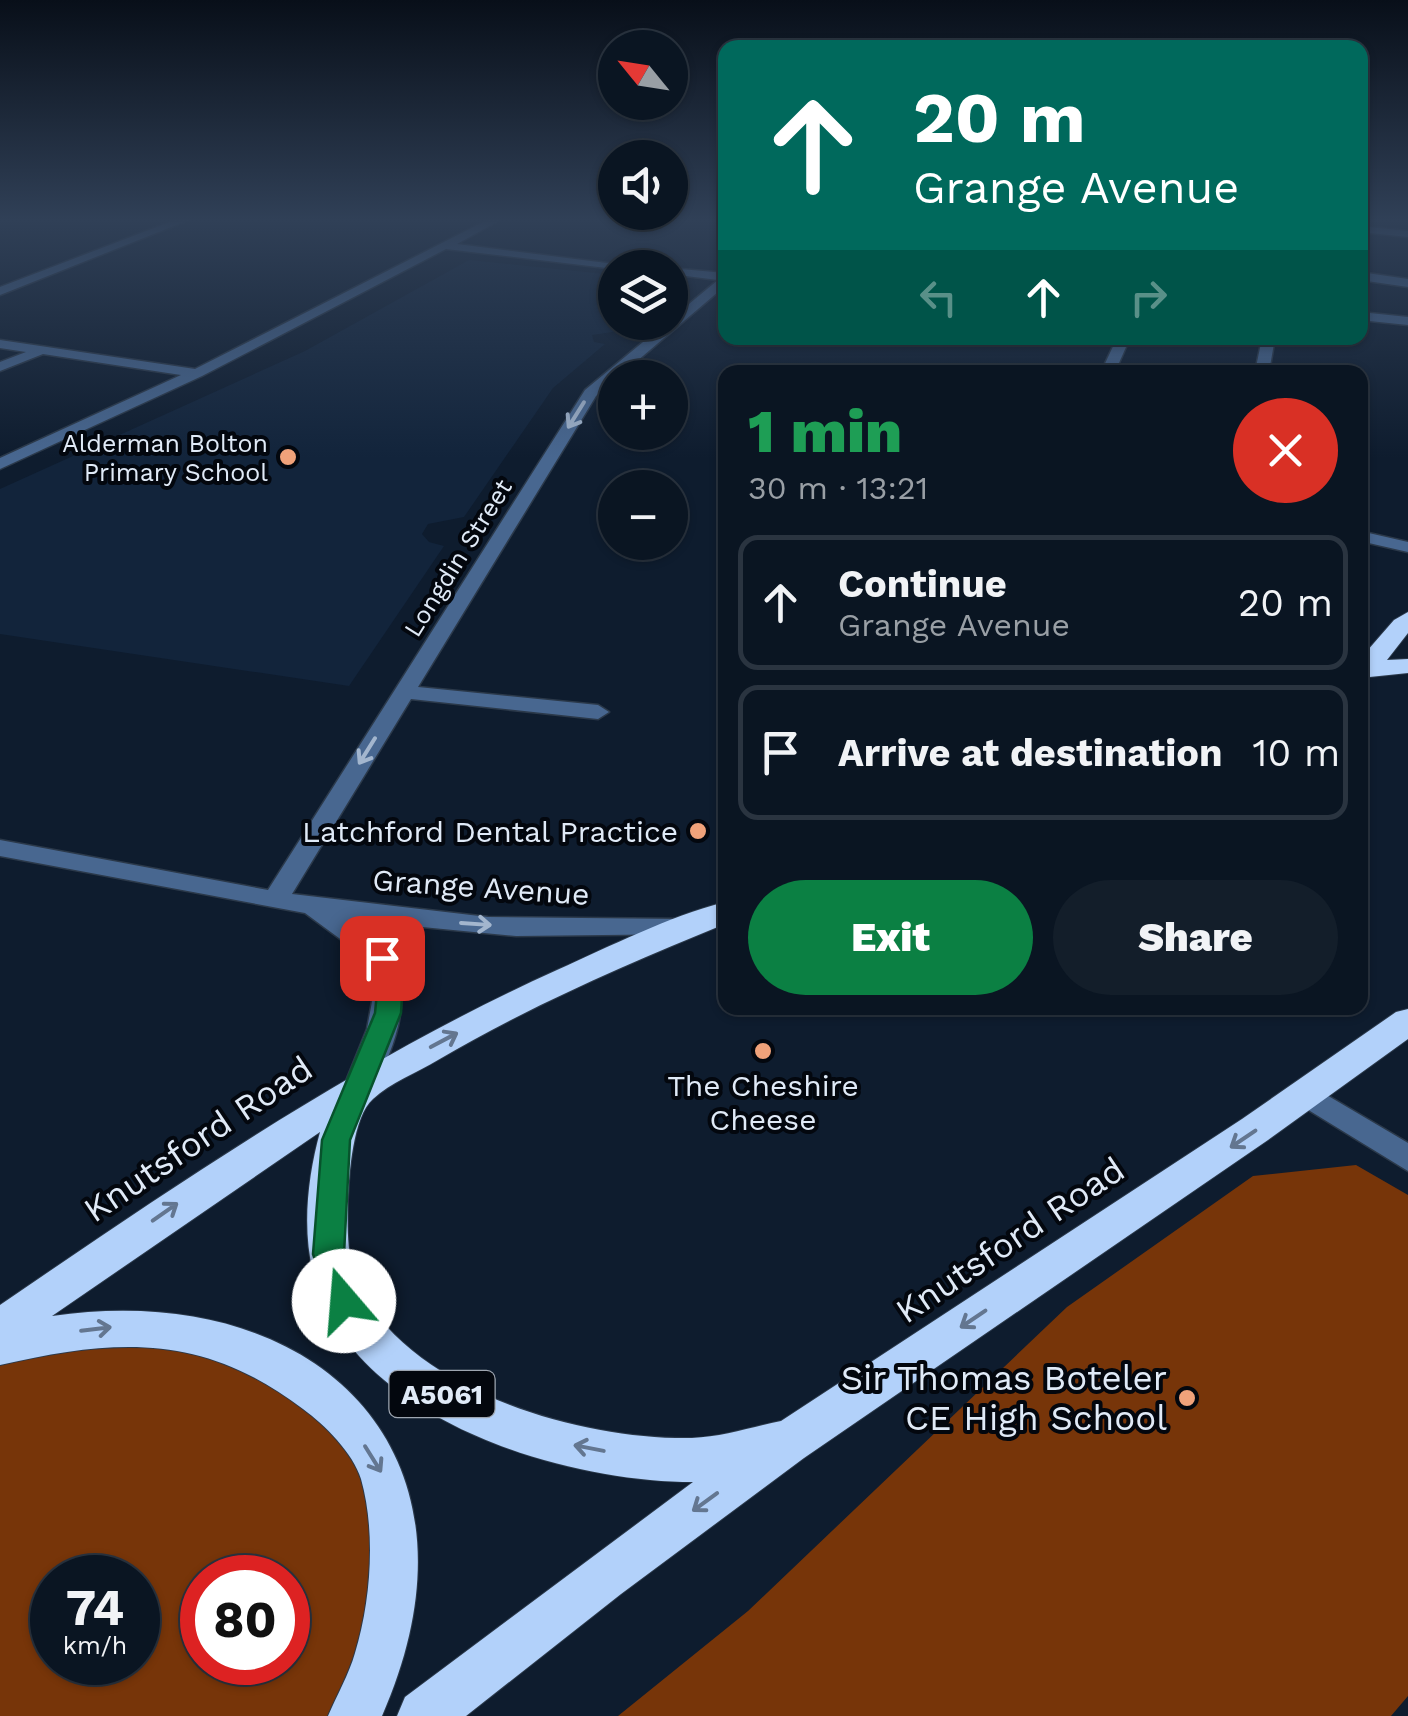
<!DOCTYPE html>
<html lang="en">
<head>
<meta charset="utf-8">
<style>
	:root { --surface:#0a1522; --page:#131e2a; --text:#f1f3f6; --muted:#999fa5; --line:#2a3440; --accent:#0b8043 }
	body { margin:0; font-family:"Work Sans",sans-serif; background:var(--page); color:var(--text); height:100vh; display:flex; flex-direction:column; font-size:38px; white-space:nowrap }
	* { box-sizing:border-box; margin:0 }
	p { font-size:32px; color:var(--muted) }
	.icon { flex:none; width:55px; height:55px; fill:none; stroke:currentColor; stroke-width:2; stroke-linecap:round; stroke-linejoin:round }
	.map { position:relative; flex:1; overflow:hidden }
	.details { position:absolute; left:718px; top:365px; width:650px; height:650px; display:flex; flex-direction:column; background:var(--surface); border-radius:20px; box-shadow:0 2px 8px #0004,0 0 0 2px var(--line) }
	.details>* { flex:none }
	.guide { position:absolute; left:718px; top:40px; width:650px; height:305px; border-radius:20px; box-shadow:0 2px 8px #0004,0 0 0 2px var(--line); background:#00695c; color:#fff; overflow:hidden }
	.needle { width:65px; rotate:300deg }
	.fabs { position:absolute; left:598px; top:30px; display:grid; gap:20px }
	.fabs a { display:grid; place-items:center; width:90px; height:90px; border-radius:50%; background:var(--surface); box-shadow:0 2px 8px #0004,0 0 0 2px var(--line); font-size:50px }
	.speed { position:absolute; left:30px; top:1555px; display:flex; gap:20px; font-size:50px; font-weight:700; text-align:center }
	.speed>* { display:grid; place-content:center; width:130px; height:130px; border-radius:50%; background:var(--surface); box-shadow:0 2px 8px #0004,0 0 0 2px var(--line); line-height:1 }
	.speed small { font-size:25px; font-weight:400 }
	.speed .limit { border:15px solid #d22; background:#fff; color:#111 }
	.pin { position:absolute; display:grid; place-items:center; width:85px; height:85px; color:#fff; margin:-42px; border-radius:20px; box-shadow:0 5px 15px #0006 }
	.me { position:absolute; width:110px; margin:-55px; rotate:342deg; stroke-linejoin:round; filter:drop-shadow(0 0 8px #0008) }
	.turn { display:flex; align-items:center; gap:35px; height:210px; padding:0 30px; font-size:45px }
	.turn .icon { width:130px; height:130px; stroke-width:2.5 }
	.turn b { display:block; font-size:70px; line-height:85px }
	.lanes { display:flex; align-items:center; height:95px; padding:0 30px; background:#0003; justify-content:center; gap:50px; direction:ltr }
	.lanes .off { opacity:.35 }
	.round { display:grid; place-items:center; flex:none; width:105px; height:105px; border-radius:52px; background:var(--page) }
	.head { display:flex; align-items:center; justify-content:space-between; height:170px; padding:0 30px }
	h1 { font-size:60px; font-weight:800; line-height:75px; color:#1e9e55 }
	.button { display:flex; gap:20px; margin-top:auto; padding:20px 30px }
	.button a { flex:1; height:115px; border-radius:60px; background:var(--accent); color:#fff; font-size:40px; font-weight:800; line-height:115px; text-align:center }
	.button a+a { background:var(--page); color:var(--text) }
	ul { padding:0; list-style:none }
	li { display:flex; align-items:center; gap:30px; height:135px; margin:0 20px 15px; padding:0 10px; border:5px solid var(--line); border-radius:20px }
	li div { flex:1 }
	li b { display:block; font-size:38px }
	li em { font-style:normal }
	.map>svg:first-child { display:block }
	.built { fill:#12243b }
	.forest { fill:#773509; fill-rule:evenodd }
	.lines { fill:none; stroke-linecap:round; stroke-linejoin:round }
	.minor-casing { stroke:#2b394a; stroke-width:3 }
	.highway-casing { stroke:#2b394a; stroke-width:2 }
	.minor { fill:#486790; fill-rule:evenodd }
	.highway { fill:#b2d1fa; fill-rule:evenodd }
	.oneway { stroke:#a3b6ce }
	.oneway2 { stroke:#637690 }
	.route { fill:#0b8043; stroke:#07532c; stroke-width:2.5 }
	.poi-dot { fill:#f0a27a; stroke:#03070e; stroke-width:4 }
	.labels { text-anchor:middle; dominant-baseline:central; stroke-width:8; stroke-linejoin:round; paint-order:stroke }
	.far-poi-label { font-size:25px; fill:#e0eaf7; stroke:#03070e; text-anchor:end }
	.far-street-label { font-size:25px; fill:#e0eaf7; stroke:#03070e }
	.shield { fill:#03070e; stroke:#9ea6b1; stroke-width:2.5 }
	.shield-label { font-size:28px; font-weight:bold; fill:#e0eaf7 }
	.poi-label { font-size:30px; fill:#e0eaf7; stroke:#03070e; text-anchor:end }
	.street-label { font-size:30px; fill:#e0eaf7; stroke:#03070e }
	.near-street-label { font-size:35px; fill:#e0eaf7; stroke:#03070e }
	.near-poi-label { font-size:35px; fill:#e0eaf7; stroke:#03070e; text-anchor:end }
</style>
</head>
<body>
<div class="map">
<svg width="1408" height="1716" viewBox="0 0 1408 1716">
	<rect width="100%" height="100%" fill="#0e1c2e"/>
	<path class="built" d="M 469,260 L 615,275 L 615,322 L 635,323 L 626,330 L 592,335 L 594,342 L 605,344 L 553,388 L 464,517 L 428,524 L 422,534 L 429,542 L 444,546 L 349,686 L 0,634 L 0,489 L 305,351 Z"/>
	<path class="forest" d="M 1356,1165 L 1408,1195 L 1408,1696 L 1391,1716 L 618,1716 L 748,1611 L 1067,1307 L 1253,1176 Z
		M 0,1346 L 245,1348 L 383,1475 L 355,1716 L 0,1716 ZM 52,1578 L 138,1578 L 138,1662 L 52,1662 ZM 202,1578 L 288,1578 L 288,1662 L 202,1662 Z"/>
	<g class="lines">
		<defs>
			<path id="minor" d="M 180,218 L 194,218 L 0,295 L 0,287 Z
				M 491,218 L 504,218 L 457,244 L 646,268 L 615,269 L 446,249 L 202,376 L 0,469 L 0,458 L 181,375 L 43,354 L 0,371 L 0,362 L 26,352 L 0,348 L 0,340 L 195,369 Z
				M 1360,226 L 1408,231 L 1408,237 L 1360,232 Z
				M 670,268 L 725,273 L 725,286 L 596,396 L 418,687 L 598,705 L 609,712 L 598,719 L 411,699 L 292,894 L 488,917 L 682,919 L 691,922 L 695,928 L 691,934 L 516,936 L 350,920 C 425,961 405,1031 370,1094 L 359,1097 L 348,1094 L 344,1086 L 367,1029 L 375,985 L 362,955 L 305,913 L 0,856 L 0,840 L 268,890 L 585,390 L 718,280 L 670,274 Z
				M 1360,272 L 1408,279 L 1408,287 L 1360,280 Z
				M 1360,312 L 1408,317 L 1408,325 L 1360,320 Z
				M 1117,338 L 1130,338 L 1115,372 L 1101,372 Z
				M 1262,338 L 1275,338 L 1269,372 L 1255,372 Z
				M 1360,531 L 1408,542 L 1408,552 L 1360,541 Z
				M 1308,1084 L 1408,1143 L 1408,1171 L 1297,1103 L 1293,1095 L 1297,1087 Z"/>
			<path id="highway" d="M 1408,612 L 1408,633 L 1387,660 L 1408,659 L 1408,673 L 1360,678 L 1360,659 L 1394,620 Z
				M 725,902 L 725,924 C 627,964 530,1006 438,1060 C 418,1072 390,1083 373,1099 C 353,1116 349,1175 348,1200 C 347,1228 347,1264 360,1289 C 415,1393 583,1440 692,1438 C 722,1437 752,1427 781,1421 L 1242,1119 L 1396,1012 L 1408,1009 L 1408,1039 L 1268,1140 L 804,1458 L 621,1594 L 466,1716 L 397,1716 L 405,1697 L 693,1482 C 564,1482 360,1421 316,1283 C 301,1236 307,1179 320,1132 L 52,1316 C 318,1278 498,1453 382,1716 L 328,1716 C 337,1695 349,1674 355,1653 C 371,1601 376,1532 361,1479 C 353,1453 325,1425 303,1409 C 203,1333 118,1338 0,1365 L 0,1305 C 180,1182 358,1060 557,970 C 611,946 667,917 725,902 Z"/>
		</defs>
		<use href="#minor" class="minor-casing"/>
		<use href="#highway" class="highway-casing"/>
		<use href="#minor" class="minor"/>
		<use href="#highway" class="highway"/>
	</g>
	<defs><path id="oneway-shaft" d="M-6 0H5M1.5-3L5.5 0L1.5 3" fill="none" stroke-width="1.6" stroke-linecap="round" stroke-linejoin="round" transform="scale(2.5)"/></defs>
	<g class="oneway">
		<use href="#oneway-shaft" transform="translate(576 415) rotate(122)"/>
		<use href="#oneway-shaft" transform="translate(367 751) rotate(122)"/>
		<use href="#oneway-shaft" transform="translate(476 924) rotate(4)"/>
	</g>
	<g class="oneway2">
		<use href="#oneway-shaft" transform="translate(444 1040) rotate(-28)"/>
		<use href="#oneway-shaft" transform="translate(1243 1139) rotate(146)"/>
		<use href="#oneway-shaft" transform="translate(165 1212) rotate(-35)"/>
		<use href="#oneway-shaft" transform="translate(973 1319) rotate(146)"/>
		<use href="#oneway-shaft" transform="translate(96 1329) rotate(-7)"/>
		<use href="#oneway-shaft" transform="translate(589 1448) rotate(-169)"/>
		<use href="#oneway-shaft" transform="translate(373 1459) rotate(58)"/>
		<use href="#oneway-shaft" transform="translate(705 1502) rotate(144)"/>
	</g>
	<linearGradient id="sky" x2="0" y2="1"><stop stop-color="#080f19"/><stop offset="0.48" stop-color="#304057"/><stop offset="1" stop-color="#304057" stop-opacity="0"/></linearGradient>
	<rect width="1408" height="458" fill="url(#sky)"/>
	<path class="route" d="M 382,950 L 391,952 L 403,981 L 401,1013 L 350,1140 L 344,1254 L 360,1301 L 355,1310 L 344,1315 L 332,1310 L 313,1254 L 322,1140 L 375,1013 L 378,981 L 370,958 Z"/>
	<g class="poi-dot">
		<circle cx="288" cy="457" r="10"/>
		<circle cx="698" cy="831" r="10"/>
		<circle cx="763" cy="1051" r="10"/>
		<circle cx="1187" cy="1398" r="10"/>
	</g>
	<g class="labels">
		<g class="far-poi-label">
			<text x="268" y="443">Alderman Bolton<tspan x="268" dy="29">Primary School</tspan></text>
		</g>
		<g class="far-street-label">
			<text transform="translate(458 558) rotate(-58)">Longdin Street</text>
		</g>
		<rect class="shield" x="389.5" y="1371" width="105" height="46" rx="8"/>
		<g class="shield-label">
			<text x="442" y="1394">A5061</text>
		</g>
		<g class="poi-label">
			<text x="678" y="831">Latchford Dental Practice</text>
			<text x="763" y="1085" text-anchor="middle">The Cheshire<tspan x="763" dy="34">Cheese</tspan></text>
		</g>
		<g class="street-label">
			<text transform="translate(481 887) rotate(4)">Grange Avenue</text>
		</g>
		<g class="near-street-label">
			<text transform="translate(198 1139) rotate(-34)">Knutsford Road</text>
			<text transform="translate(1010 1240) rotate(-34)">Knutsford Road</text>
		</g>
		<g class="near-poi-label">
			<text x="1167" y="1378">Sir Thomas Boteler<tspan x="1167" dy="40">CE High School</tspan></text>
		</g>
	</g>
</svg>
<div class="fabs">
<a><svg class="needle" viewBox="-14 -14 28 28"><path d="M0-13l5 13h-10z" fill="#e53935"/><path d="M0 13l5-13h-10z" fill="#999fa5"/></svg></a>
<a><svg class="icon" aria-label="sound" viewBox="0 0 24 24"><path d="M4 9h4l5-4v14l-5-4H4zM17 9q2 3 0 6"/></svg></a>
<a><svg class="icon" aria-label="layers" viewBox="0 0 24 24"><path d="M12 4l9 5-9 5-9-5zM3 14l9 5 9-5"/></svg></a>
<a>+</a>
<a>−</a>
</div>
<div class="speed"><div>74<small>km/h</small></div><div class="limit">80</div></div>
<div class="pin" style="left:382px;top:958px;background:#d93025"><svg class="icon" aria-label="arrive" viewBox="0 0 24 24"><path d="M6 21V4h12l-3 4 3 4H6"/></svg></div>
<svg class="me" style="left:344px;top:1301px" viewBox="-20 -20 40 40"><circle r="19" fill="#fff"/><path d="M0-13L10 11 0 6-10 11z" fill="#0b8043"/></svg>
<div class="guide">
<div class="turn"><svg class="icon" aria-label="ahead" viewBox="0 0 24 24"><path d="M12 20V5M6 11l6-6 6 6"/></svg><div><b>20 m</b>Grange Avenue</div></div>
<div class="lanes"><svg class="icon off" aria-label="left" viewBox="0 0 24 24"><path d="M17 20v-9H6M10 6l-5 5 5 5"/></svg><svg class="icon" aria-label="ahead" viewBox="0 0 24 24"><path d="M12 20V5M6 11l6-6 6 6"/></svg><svg class="icon off" aria-label="right" viewBox="0 0 24 24"><path d="M7 20v-9h11M14 6l5 5-5 5"/></svg></div>
</div>
<section class="details">
<div class="head"><div><h1>1 min</h1><p>30 m · 13:21</p></div><a class="round" style="background:#d93025;color:#fff"><svg class="icon" aria-label="close" viewBox="0 0 24 24"><path d="M6 6l12 12M18 6L6 18"/></svg></a></div>
<ul>
<li><svg class="icon" aria-label="ahead" viewBox="0 0 24 24"><path d="M12 20V5M6 11l6-6 6 6"/></svg><div><b>Continue</b><p>Grange Avenue</p></div><em>20 m</em></li>
<li><svg class="icon" aria-label="arrive" viewBox="0 0 24 24"><path d="M6 21V4h12l-3 4 3 4H6"/></svg><div><b>Arrive at destination</b></div><em>10 m</em></li>
</ul>
<div class="button"><a>Exit</a><a>Share</a></div>
</section>
</div>
</body>
</html>
